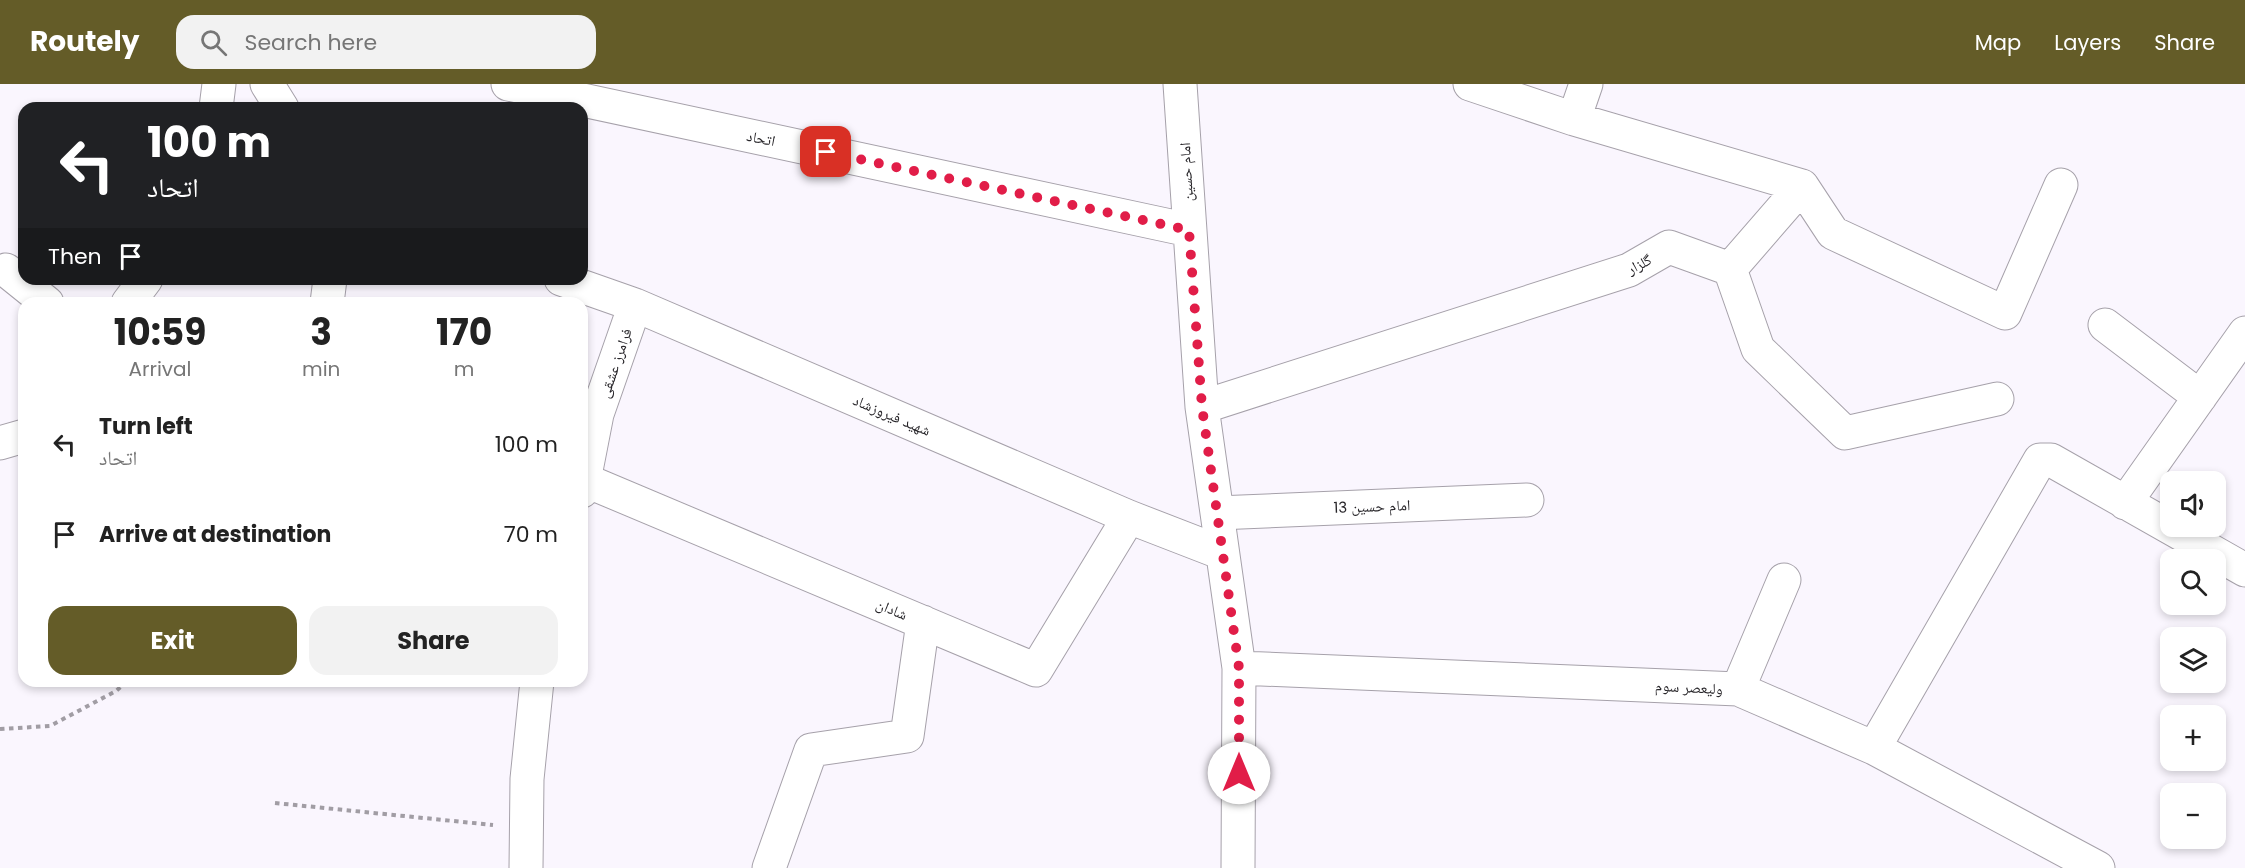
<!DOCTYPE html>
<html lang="en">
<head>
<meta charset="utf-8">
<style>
	:root { --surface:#fff; --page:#f2f2f2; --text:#222; --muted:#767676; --accent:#645c28 }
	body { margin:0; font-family:Poppins,"Noto Naskh Arabic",sans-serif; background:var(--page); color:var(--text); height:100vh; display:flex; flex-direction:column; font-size:22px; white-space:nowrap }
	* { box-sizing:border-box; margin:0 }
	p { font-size:20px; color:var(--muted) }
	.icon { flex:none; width:33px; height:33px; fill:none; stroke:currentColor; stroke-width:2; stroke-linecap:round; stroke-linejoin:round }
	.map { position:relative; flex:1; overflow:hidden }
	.details { position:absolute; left:18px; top:213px; width:570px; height:390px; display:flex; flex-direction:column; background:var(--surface); border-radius:18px; box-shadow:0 3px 9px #0003 }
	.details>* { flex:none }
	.banner { position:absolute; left:18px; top:18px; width:570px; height:183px; border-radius:18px; box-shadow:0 3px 9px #0003; background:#202124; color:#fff; overflow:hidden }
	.controls { position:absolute; left:2160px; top:387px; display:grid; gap:12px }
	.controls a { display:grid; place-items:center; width:66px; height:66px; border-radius:12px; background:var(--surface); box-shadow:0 3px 9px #0003; font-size:30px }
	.pin { position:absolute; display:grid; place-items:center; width:51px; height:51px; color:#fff; margin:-26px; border-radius:12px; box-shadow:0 3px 9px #0006 }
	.me { position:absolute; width:66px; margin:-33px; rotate:0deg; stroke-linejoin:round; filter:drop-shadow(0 0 4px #0008) }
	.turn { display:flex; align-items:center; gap:21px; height:126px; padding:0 30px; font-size:27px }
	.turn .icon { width:78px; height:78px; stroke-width:2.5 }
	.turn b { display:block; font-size:42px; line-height:51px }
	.then { display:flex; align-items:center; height:57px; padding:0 30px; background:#0003; gap:12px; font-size:22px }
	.eta { display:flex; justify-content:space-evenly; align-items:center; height:102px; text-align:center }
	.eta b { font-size:36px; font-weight:700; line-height:42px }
	.primary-button { display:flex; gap:12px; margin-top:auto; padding:12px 30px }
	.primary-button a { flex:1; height:69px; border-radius:18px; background:var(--accent); color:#fff; font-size:24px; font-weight:700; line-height:69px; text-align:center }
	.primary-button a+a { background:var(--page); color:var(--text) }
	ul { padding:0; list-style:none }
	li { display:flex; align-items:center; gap:18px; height:90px; padding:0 30px }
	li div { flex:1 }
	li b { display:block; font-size:22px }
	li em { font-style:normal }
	header { display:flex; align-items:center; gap:36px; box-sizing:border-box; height:84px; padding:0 30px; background:var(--accent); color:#fff }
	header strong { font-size:28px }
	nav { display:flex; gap:33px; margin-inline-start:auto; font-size:21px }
	.search { width:420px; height:54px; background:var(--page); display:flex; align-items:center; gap:15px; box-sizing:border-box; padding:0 21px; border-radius:18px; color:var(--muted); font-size:22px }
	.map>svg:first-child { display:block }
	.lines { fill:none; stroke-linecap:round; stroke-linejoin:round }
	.minor-casing { stroke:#a6a1aa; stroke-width:35 }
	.path { stroke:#a19da4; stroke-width:4; stroke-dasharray:4.5 4.5; stroke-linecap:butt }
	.minor { stroke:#fff; stroke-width:33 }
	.route { stroke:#e11d48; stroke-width:10; stroke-dasharray:0 18 }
	.labels { text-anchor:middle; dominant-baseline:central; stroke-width:4.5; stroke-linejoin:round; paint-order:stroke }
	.street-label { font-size:15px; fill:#28262a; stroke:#fff }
</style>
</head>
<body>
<header>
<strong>Routely</strong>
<div class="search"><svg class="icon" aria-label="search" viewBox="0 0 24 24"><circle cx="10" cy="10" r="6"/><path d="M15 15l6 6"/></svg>Search here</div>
<nav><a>Map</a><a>Layers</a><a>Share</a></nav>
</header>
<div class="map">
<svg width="2245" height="784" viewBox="0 0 2245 784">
	<rect width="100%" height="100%" fill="#faf6fe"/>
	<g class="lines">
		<defs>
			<path id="minor" d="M 267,0 L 282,24
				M 508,0 L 1189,146
				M 1180,0 L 1202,323 L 1239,584 L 1238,784
				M 1470,0 L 1574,35 L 1802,102 L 1833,149 L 2005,229 L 2061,101
				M 216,24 L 219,0
				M 1574,35 L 1586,0
				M 1730,185 L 1802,102
				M 6,186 L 47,219
				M 561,195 L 635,221 L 1129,433 L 1222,469
				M 128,219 L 146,195
				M 327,219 L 330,195
				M 2105,241 L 2200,313
				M 1202,323 L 1629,186 L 1669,163 L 1730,185 L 1758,265 L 1845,349 L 1997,315
				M 0,359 L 24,352
				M 582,395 L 1036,586 L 1129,433
				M 582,407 L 597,330 L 635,221
				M 2125,419 L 2245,249
				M 1217,429 L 1527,416
				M 1239,584 L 1738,605 L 1874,664 L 2098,784
				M 1738,605 L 1784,496
				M 1874,664 L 2040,376 L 2051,376 L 2245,486
				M 526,784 L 527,695 L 537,597
				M 769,784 L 811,666 L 907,652 L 923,538"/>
		</defs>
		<use href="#minor" class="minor-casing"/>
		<path class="path" d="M 0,645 L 50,642 L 116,607 L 127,597
			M 275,719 L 493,741"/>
		<use href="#minor" class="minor"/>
	</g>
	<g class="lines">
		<path class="route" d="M 826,68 L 1189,146 L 1202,323 L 1239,584 L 1239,689"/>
	</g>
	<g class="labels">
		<g class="street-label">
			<text transform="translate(761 54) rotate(12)">اتحاد</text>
			<text transform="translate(1186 88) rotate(-93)">امام حسین</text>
			<text transform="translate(1639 180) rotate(-27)">گلزار</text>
			<text transform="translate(615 279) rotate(-71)">فرامرز عشقی</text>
			<text transform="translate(892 331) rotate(23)">شهید فیروزشاد</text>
			<text transform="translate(1372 422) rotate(-2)">امام حسین 13</text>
			<text transform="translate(892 525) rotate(23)">شادان</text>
			<text transform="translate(1689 603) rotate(3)">ولیعصر سوم</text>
		</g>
	</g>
</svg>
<div class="controls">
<a><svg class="icon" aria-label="sound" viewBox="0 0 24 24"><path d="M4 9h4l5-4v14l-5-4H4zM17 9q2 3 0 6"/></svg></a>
<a><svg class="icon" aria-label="search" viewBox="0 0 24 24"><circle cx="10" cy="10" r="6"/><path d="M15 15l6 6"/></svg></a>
<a><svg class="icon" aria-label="layers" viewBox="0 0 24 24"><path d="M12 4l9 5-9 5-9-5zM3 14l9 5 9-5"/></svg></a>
<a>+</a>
<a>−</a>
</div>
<div class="pin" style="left:826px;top:68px;background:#d93025"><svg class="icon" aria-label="arrive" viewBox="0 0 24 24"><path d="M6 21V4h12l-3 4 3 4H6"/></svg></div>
<svg class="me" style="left:1239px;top:689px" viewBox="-20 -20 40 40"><circle r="19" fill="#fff"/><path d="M0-13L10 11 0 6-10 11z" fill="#e11d48"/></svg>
<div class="banner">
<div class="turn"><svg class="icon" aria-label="left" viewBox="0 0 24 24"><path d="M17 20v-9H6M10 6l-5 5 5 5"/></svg><div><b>100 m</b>اتحاد</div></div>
<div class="then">Then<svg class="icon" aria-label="arrive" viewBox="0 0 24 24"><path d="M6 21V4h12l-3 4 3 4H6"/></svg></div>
</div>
<section class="details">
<div class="eta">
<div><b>10:59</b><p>Arrival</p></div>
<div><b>3</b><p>min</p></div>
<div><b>170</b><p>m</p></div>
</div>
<ul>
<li><svg class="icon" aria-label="left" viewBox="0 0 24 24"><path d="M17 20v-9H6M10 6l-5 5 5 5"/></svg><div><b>Turn left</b><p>اتحاد</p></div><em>100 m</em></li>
<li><svg class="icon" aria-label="arrive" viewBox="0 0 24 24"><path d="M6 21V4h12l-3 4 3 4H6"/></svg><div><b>Arrive at destination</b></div><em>70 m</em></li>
</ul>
<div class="primary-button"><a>Exit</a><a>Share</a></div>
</section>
</div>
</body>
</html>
